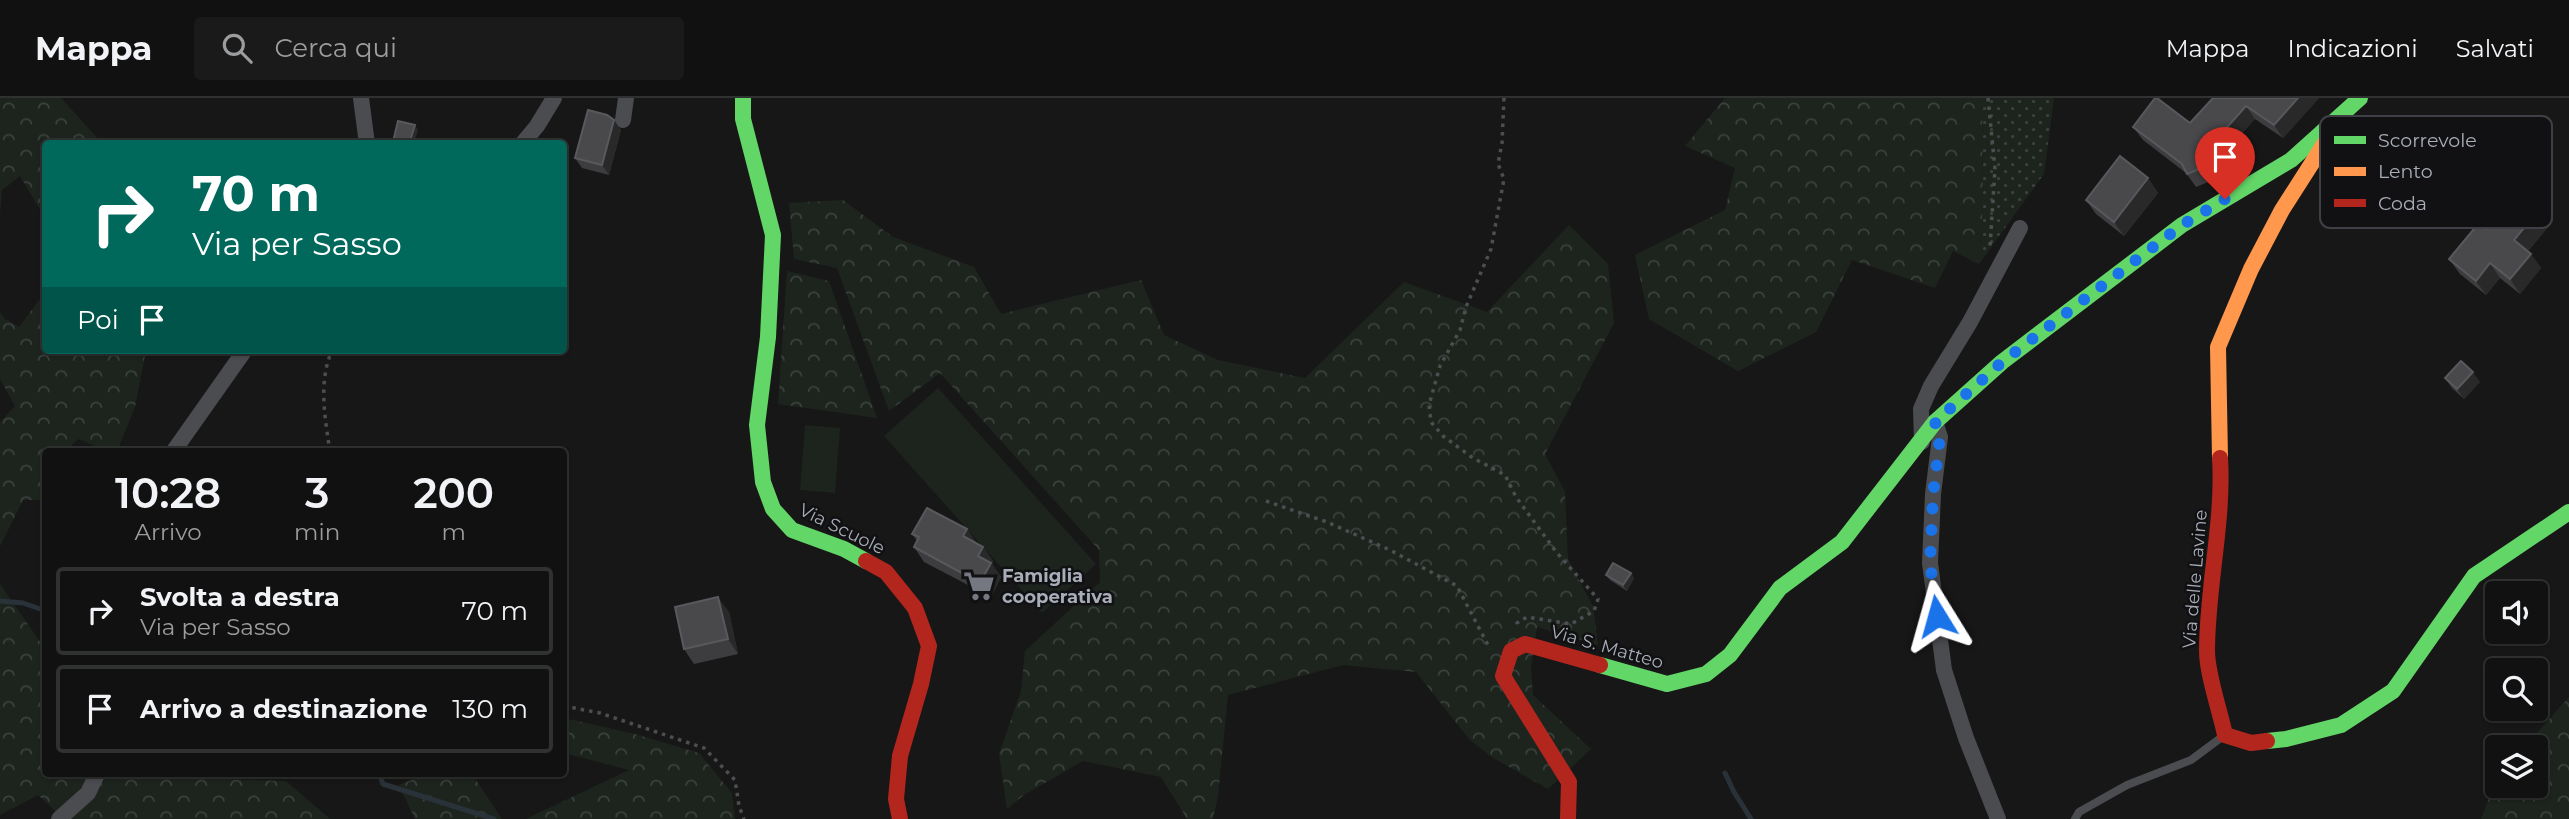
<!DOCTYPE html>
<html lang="it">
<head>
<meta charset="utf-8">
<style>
	:root { --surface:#111; --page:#1a1a1a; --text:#f1f3f6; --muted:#9c9d9f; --line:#303131 }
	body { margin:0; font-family:Montserrat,sans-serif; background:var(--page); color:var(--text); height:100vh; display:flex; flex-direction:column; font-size:26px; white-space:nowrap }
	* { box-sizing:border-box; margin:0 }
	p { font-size:23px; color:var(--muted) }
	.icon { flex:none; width:38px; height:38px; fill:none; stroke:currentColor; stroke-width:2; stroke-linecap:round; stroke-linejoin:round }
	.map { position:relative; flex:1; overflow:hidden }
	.panel { position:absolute; left:42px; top:350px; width:525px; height:329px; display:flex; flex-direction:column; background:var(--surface); border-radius:7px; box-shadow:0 2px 5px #0004,0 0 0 2px var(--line) }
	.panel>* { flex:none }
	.banner { position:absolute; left:42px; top:42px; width:525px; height:214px; border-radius:7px; box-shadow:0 2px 5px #0004,0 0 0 2px var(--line); background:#00695c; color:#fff; overflow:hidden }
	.buttons { position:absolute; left:2485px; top:483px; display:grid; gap:14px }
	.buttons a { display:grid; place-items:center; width:63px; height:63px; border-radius:7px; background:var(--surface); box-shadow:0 2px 5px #0004,0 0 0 2px var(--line); font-size:35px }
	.pin { position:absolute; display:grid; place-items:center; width:60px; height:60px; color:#fff; margin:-72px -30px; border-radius:50% 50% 50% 0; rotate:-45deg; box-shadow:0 0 7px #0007 }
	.pin .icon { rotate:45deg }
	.me { position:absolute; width:77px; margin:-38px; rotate:352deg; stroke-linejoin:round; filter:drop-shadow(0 0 5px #0008) }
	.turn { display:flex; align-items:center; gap:24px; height:147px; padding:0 35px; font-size:32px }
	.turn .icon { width:91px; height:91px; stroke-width:2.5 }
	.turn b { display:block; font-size:49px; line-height:60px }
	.then { display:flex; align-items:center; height:66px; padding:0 35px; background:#0003; gap:14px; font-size:26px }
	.eta { display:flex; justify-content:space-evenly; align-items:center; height:119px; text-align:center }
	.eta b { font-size:42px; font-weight:600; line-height:49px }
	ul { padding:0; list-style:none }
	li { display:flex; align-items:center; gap:21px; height:88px; margin:0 14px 10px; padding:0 21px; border:4px solid var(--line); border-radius:7px }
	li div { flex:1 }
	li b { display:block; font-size:26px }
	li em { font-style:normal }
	header { display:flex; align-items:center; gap:42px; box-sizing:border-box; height:98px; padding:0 35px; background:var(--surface); border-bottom:2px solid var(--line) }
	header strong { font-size:33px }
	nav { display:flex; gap:38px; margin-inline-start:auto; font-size:24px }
	.search { width:490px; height:63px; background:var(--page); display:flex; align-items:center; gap:18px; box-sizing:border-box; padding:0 24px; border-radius:7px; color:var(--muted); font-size:26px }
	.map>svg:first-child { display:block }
	.grass { fill:url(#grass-dots) }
	.forest { fill:url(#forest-crowns) }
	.pitch { fill:#1d241e }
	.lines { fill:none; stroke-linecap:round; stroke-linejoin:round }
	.stream { stroke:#2a3239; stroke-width:5 }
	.path { stroke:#4d4e52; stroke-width:3.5; stroke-dasharray:3.5 5; stroke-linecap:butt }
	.lane { stroke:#4b4c50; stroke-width:8 }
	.street { stroke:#4b4c50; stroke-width:16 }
	.fast { stroke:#63d668; stroke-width:16 }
	.slow { stroke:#ff974d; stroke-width:16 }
	.jam { stroke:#b3261e; stroke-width:16 }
	.wall { fill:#3d3d3f }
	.shaded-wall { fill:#29292a }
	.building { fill:#49494c; stroke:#58595d; stroke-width:2 }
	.route { stroke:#1a73e8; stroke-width:12; stroke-dasharray:0 21.6 }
	.labels { text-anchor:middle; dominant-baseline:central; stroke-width:5; stroke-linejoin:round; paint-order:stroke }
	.street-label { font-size:18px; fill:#a8adb8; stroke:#111113 }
	.poi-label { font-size:18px; font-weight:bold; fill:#a8adb8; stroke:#111113; text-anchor:start }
	.key { fill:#111113; stroke:#3e4045; stroke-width:2 }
	.key-label { font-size:19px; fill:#a8adb8 }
</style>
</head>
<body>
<header>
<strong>Mappa</strong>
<div class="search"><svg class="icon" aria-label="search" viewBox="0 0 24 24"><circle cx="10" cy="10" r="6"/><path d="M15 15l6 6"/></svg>Cerca qui</div>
<nav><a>Mappa</a><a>Indicazioni</a><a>Salvati</a></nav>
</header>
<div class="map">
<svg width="2569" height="721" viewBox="0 0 2569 721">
	<defs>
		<pattern id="grass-dots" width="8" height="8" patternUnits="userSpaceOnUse" patternTransform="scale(1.75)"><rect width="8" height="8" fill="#1d241e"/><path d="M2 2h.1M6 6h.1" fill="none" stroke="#3b413d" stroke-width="1.8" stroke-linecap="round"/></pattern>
		<pattern id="forest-crowns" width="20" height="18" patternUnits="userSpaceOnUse" patternTransform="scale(1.75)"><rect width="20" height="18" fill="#1d241e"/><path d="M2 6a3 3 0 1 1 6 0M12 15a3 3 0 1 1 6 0" fill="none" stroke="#3b413d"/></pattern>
	</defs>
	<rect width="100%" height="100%" fill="#171717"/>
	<path class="grass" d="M 1982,0 L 2054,0 L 2044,76 L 1979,166 L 1983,104 Z"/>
	<path class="forest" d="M 0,0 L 61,0 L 99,42 L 149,45 L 46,46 L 45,120 L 20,78 L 2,92 L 0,115 Z
		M 1725,0 L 1982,0 L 1983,104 L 1979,166 L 1953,153 L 1935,190 L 1852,162 L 1816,234 L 1738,273 L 1649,221 L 1635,157 L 1725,112 L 1735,70 L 1685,48 Z
		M 843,102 L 893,139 L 974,169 L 1001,216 L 1141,182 L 1164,237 L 1218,262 L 1305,280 L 1404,184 L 1487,214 L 1569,127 L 1608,166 L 1614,225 L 1545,356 L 1565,394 L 1568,462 L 1593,508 L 1598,547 L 1537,529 L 1531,570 L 1533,597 L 1591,651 L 1548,691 L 1490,658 L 1469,641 L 1416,574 L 1343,567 L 1228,597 L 1218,698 L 1213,721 L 1187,721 L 1161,679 L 1083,663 L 1024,697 L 1007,711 L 999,656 L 1021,593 L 1025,553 L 1100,484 L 1099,452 L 940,275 L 889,313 L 837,170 L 794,161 L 789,105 Z
		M 787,173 L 829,183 L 877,320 L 778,306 Z
		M 45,194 L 46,252 L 146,252 L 135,309 L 117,353 L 108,353 L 78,341 L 65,353 L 46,354 L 45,402 L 23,402 L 0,448 L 0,324 L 15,308 L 0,281 L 0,214 L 5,221 L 19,229 Z
		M 0,486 L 45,551 L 46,676 L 152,676 L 157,679 L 286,683 L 330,721 L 64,721 L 38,697 L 0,717 Z
		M 2569,599 L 2569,721 L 2481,721 L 2497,679 L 2497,688 L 2536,688 L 2536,649 L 2524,649 Z
		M 564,620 L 635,636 L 699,655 L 732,695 L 735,721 L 526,721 L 629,672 L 564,655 Z
		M 426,676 L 472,676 L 502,721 L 415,721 L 399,687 Z"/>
	<path class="pitch" d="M 938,290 L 1096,466 L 1042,515 L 884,338 Z
		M 805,327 L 840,330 L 835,395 L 800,392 Z"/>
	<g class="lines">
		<path class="stream" d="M 0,503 L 23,505 L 46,513
			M 1725,675 L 1734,694 L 1751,721
			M 379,676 L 383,686 L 494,721"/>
		<path class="path" d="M 1504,0 L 1502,45 L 1498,66 L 1504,81 L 1491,151 L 1466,209 L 1460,232 L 1440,268 L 1429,307 L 1431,324 L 1443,338 L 1473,360 L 1505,377 L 1516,399 L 1557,455 L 1598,501 L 1594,513 L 1571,526 L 1527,519 L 1517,525 L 1518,527
			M 1988,0 L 1995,71 L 1990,148
			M 330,354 C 325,319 318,285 332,252
			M 1266,403 L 1327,424 L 1390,452 L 1457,488 L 1490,551
			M 564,608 L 600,615 L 704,650 L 735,682 L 739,708 L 744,721"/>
		<path class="lane" d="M 2075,721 L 2079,714 L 2127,687 L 2191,662 L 2222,639"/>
		<path class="street" d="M 361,0 L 367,46
			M 623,22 L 626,0
			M 522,46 L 537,28 L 554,0
			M 1935,324 L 1940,339 L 1933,396 L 1930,465 L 1944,572 L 1966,640 L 1998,721
			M 1922,344 L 1921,311 L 1931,288 L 1970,224 L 2020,130
			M 173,354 L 245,252
			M 59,721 L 88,695 L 97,676"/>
		<path class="fast" d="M 743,0 L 743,21 L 773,137 L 768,239 L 757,327 L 763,384 L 773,411 L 792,432 L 844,451 L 866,463
			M 1600,567 L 1667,586 L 1706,576 L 1730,557 L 1780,490 L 1842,444 L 1935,324 L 2002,264 L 2182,127 L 2291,62 L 2360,0
			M 2267,643 L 2286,641 L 2341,627 L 2393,593 L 2474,478 L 2569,414"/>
		<path class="slow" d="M 2220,360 L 2218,249 L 2251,171 L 2282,112 L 2328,40"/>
		<path class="jam" d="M 2220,360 C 2224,424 2207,488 2207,553 C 2207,576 2220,613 2225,637 L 2251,645 L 2267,643
			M 866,463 L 886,474 L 915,510 L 929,548 L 921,586 L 900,658 L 896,701 L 900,721
			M 1568,721 L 1569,684 L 1503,578 L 1511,553 L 1525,546 L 1600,567"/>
	</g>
	<path class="wall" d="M 2213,0 L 2319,0 L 2283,40 L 2255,21 L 2224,55 L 2229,59 L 2238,72 L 2196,89 L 2186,75 L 2143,42 L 2133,29 L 2190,25 Z
		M 614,22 L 621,32 L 609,77 L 582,70 L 575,60 Z
		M 2148,80 L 2158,95 L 2124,138 L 2096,116 L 2086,102 Z
		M 2553,123 L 2528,153 L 2531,156 L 2541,170 L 2520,196 L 2500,180 L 2486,197 L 2460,176 L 2449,161 L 2486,131 Z
		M 2445,280 L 2480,284 L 2464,301 L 2452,290 Z
		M 967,431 L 977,446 L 983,449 L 993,463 L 992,466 L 1001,479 L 991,499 L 924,464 L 914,449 L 917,443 L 912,436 Z
		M 1631,475 L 1634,480 L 1627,493 L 1610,482 L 1606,477 Z
		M 729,514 L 738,556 L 694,566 L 684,551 Z"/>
	<path class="shaded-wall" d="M 2298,0 L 2319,0 L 2283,40 L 2274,27 Z
		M 2246,8 L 2255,21 L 2222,58 L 2213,45 Z
		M 614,22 L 621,32 L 609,77 L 602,67 Z
		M 415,27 L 418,32 L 414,46 L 409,46 Z
		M 2148,80 L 2158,95 L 2124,138 L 2114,124 Z
		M 2542,108 L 2553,123 L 2524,157 L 2514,142 Z
		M 2531,156 L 2541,170 L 2520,196 L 2510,181 Z
		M 2490,165 L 2500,180 L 2486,197 L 2476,183 Z
		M 2473,274 L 2480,284 L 2464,301 L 2457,291 Z
		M 967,431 L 977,446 L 963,438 Z
		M 983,449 L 993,463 L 992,466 L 1001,479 L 991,499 L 980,485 L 978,458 Z
		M 1631,475 L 1634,480 L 1627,493 L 1623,487 Z
		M 718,499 L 729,514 L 738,556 L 728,541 Z"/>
	<path class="building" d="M 2155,0 L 2157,0 L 2190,25 L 2213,0 L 2298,0 L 2274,27 L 2246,8 L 2213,45 L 2229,59 L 2187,76 L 2182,66 L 2133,29 Z
		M 588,12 L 607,17 L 614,22 L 602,67 L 575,60 Z
		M 398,23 L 415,27 L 409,46 L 398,46 L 393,44 Z
		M 2120,58 L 2148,80 L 2114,124 L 2086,102 Z
		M 2520,90 L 2542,108 L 2514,142 L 2531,156 L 2510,181 L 2490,165 L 2476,183 L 2449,161 L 2478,126 L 2486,131 Z
		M 2461,263 L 2473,274 L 2457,291 L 2445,280 Z
		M 927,410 L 967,431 L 963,438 L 983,449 L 978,458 L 991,465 L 980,485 L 914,449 L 919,439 L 912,436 Z
		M 1613,465 L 1631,475 L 1623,487 L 1606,477 Z
		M 718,499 L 728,541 L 684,551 L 675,509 Z"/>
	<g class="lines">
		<path class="route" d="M 1937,518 L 1930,465 L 1933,397 L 1940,339 L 1935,324 L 2002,264 L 2182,127 L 2225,101"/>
	</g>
	<defs>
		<symbol id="supermarket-bare" viewBox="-9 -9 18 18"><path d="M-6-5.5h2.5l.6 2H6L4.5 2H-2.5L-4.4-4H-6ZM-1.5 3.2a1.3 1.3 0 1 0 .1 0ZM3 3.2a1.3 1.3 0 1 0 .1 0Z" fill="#757880" stroke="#111113" stroke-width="2.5" paint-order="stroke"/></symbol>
	</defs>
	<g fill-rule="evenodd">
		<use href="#supermarket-bare" x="957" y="466" width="44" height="44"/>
	</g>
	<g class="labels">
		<g class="street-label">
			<text transform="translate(842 431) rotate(26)">Via Scuole</text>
			<text transform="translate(2195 481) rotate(-85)">Via delle Lavine</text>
			<text transform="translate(1607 549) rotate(16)">Via S. Matteo</text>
		</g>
		<g class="poi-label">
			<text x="1002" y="478">Famiglia<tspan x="1002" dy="21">cooperativa</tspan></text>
		</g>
	</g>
	<rect x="2320" y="18" width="232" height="112" rx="10" class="key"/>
	<rect x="2334" y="38" width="32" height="8" fill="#63d668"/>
	<rect x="2334" y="69" width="32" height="9" fill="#ff974d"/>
	<rect x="2334" y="101" width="32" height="8" fill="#b3261e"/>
	<g class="key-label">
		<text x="2378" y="49">Scorrevole</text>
		<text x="2378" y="80">Lento</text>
		<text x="2378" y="112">Coda</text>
	</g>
</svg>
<div class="buttons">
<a><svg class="icon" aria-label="sound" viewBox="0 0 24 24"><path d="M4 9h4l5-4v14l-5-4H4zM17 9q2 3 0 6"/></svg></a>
<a><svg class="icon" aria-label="search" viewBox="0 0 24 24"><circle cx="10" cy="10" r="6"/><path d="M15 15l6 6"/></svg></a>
<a><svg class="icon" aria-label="layers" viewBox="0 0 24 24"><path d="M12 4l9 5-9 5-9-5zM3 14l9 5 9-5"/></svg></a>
</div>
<div class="pin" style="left:2225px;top:101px;background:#d93025"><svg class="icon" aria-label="arrive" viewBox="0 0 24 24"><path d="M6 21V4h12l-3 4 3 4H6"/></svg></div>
<svg class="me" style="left:1937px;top:518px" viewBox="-20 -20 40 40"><path d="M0-17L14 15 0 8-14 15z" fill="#1a73e8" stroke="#fff" stroke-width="4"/></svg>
<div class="banner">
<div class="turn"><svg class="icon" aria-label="right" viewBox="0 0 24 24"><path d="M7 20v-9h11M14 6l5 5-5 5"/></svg><div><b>70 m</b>Via per Sasso</div></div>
<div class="then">Poi<svg class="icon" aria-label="arrive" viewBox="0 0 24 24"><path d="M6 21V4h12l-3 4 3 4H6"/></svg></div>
</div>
<section class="panel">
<div class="eta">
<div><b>10:28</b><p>Arrivo</p></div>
<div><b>3</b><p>min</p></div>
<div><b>200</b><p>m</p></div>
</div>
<ul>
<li><svg class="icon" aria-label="right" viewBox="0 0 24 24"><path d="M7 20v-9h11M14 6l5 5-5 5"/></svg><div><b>Svolta a destra</b><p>Via per Sasso</p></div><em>70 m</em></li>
<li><svg class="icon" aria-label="arrive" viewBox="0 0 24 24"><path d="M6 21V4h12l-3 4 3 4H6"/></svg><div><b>Arrivo a destinazione</b></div><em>130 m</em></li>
</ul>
</section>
</div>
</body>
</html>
